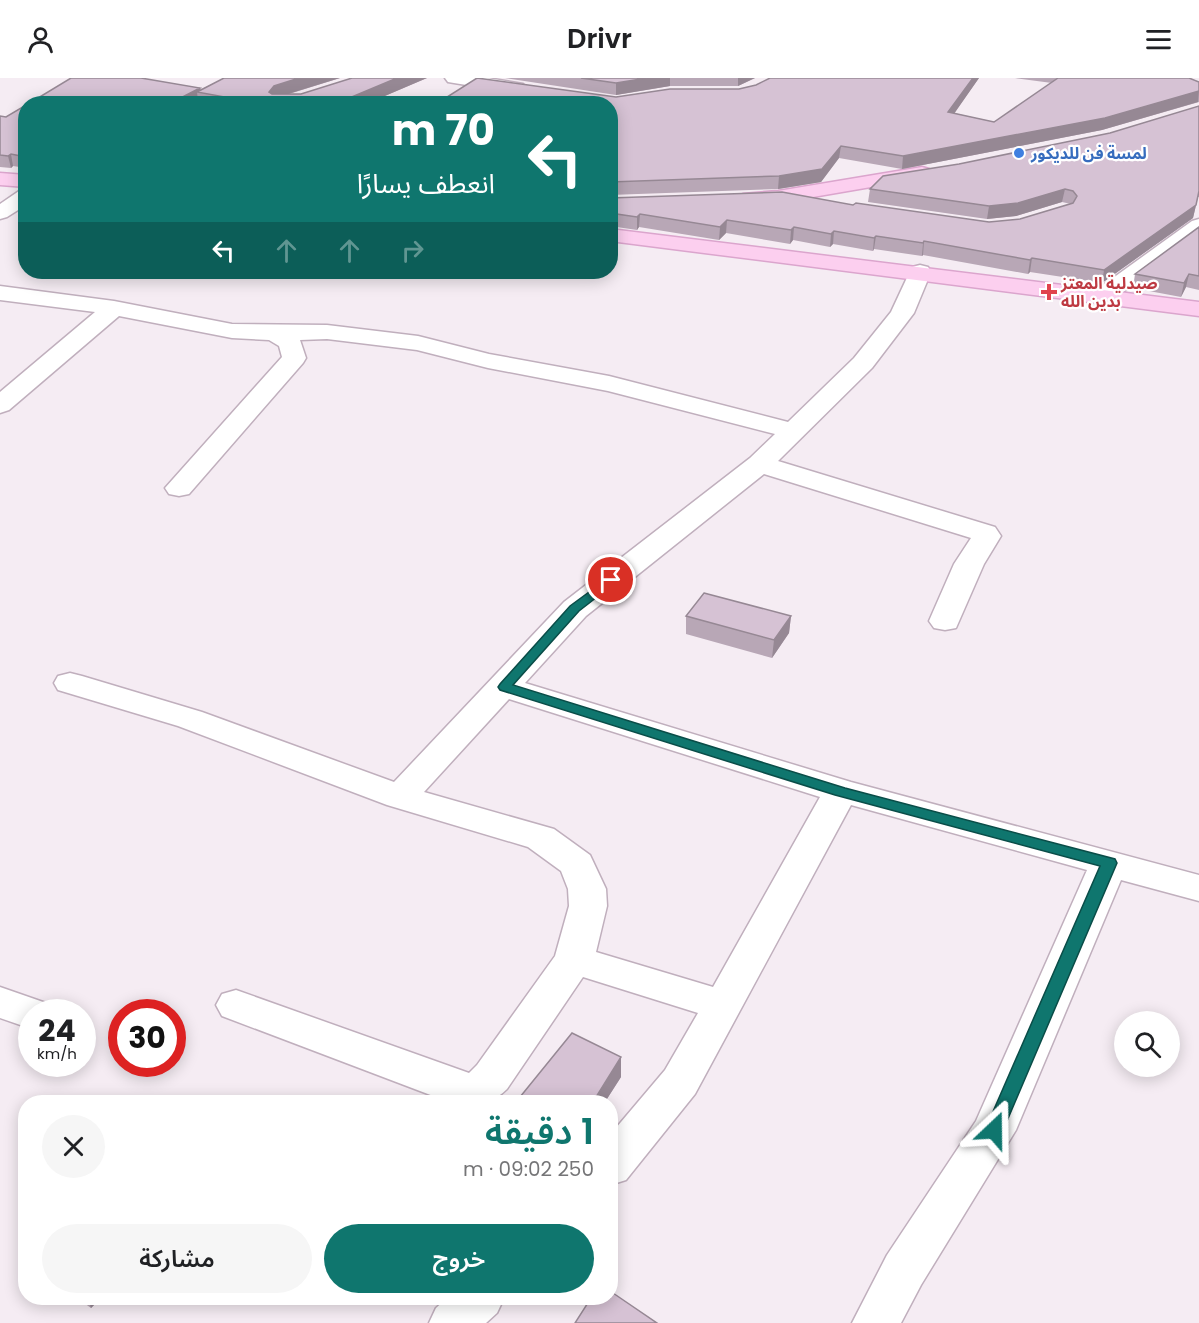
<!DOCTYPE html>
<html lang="ar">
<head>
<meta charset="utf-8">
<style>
	:root { --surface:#fff; --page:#f6f6f6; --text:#202124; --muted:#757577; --accent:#0f766e }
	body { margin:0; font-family:Poppins,"Noto Sans Arabic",sans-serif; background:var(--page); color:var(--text); direction:rtl; height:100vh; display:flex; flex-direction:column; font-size:22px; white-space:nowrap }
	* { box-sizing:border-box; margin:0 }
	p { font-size:20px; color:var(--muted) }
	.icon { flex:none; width:33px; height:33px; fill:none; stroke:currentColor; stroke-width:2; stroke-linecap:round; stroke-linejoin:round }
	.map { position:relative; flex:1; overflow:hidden; direction:ltr }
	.drawer { position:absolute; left:18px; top:1017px; width:600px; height:210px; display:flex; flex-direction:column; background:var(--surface); border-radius:24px; box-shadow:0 3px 15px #0003; direction:rtl }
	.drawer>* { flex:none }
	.banner { position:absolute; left:18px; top:18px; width:600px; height:183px; border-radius:24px; box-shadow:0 3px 15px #0003; direction:rtl; background:#0f766e; color:#fff; overflow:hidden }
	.buttons { position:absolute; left:1114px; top:933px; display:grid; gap:12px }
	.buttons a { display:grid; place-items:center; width:66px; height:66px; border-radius:50%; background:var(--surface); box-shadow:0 3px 15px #0003; font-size:30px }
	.speed { position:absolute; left:18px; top:921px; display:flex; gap:12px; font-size:30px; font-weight:700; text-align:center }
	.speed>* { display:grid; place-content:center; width:78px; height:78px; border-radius:50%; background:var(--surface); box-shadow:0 3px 15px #0003; line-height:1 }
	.speed small { font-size:15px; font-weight:400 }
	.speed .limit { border:9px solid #d22; background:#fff; color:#111 }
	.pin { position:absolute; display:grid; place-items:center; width:51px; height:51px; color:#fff; margin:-26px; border:3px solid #fff; border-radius:50%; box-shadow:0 2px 6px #0007 }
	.me { position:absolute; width:66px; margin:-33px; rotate:23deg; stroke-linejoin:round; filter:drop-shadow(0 0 4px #0008) }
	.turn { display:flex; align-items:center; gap:21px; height:126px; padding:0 24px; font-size:27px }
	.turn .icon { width:78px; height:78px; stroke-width:2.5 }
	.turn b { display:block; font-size:42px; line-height:51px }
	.lanes { display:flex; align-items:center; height:57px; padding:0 24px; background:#0003; justify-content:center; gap:30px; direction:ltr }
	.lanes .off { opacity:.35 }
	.round { display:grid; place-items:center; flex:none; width:63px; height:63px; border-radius:32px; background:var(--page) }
	.head { display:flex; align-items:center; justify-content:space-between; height:102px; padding:0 24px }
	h1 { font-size:36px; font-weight:600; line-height:45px; color:var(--accent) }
	.action { display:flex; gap:12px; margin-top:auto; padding:12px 24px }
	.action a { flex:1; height:69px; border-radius:36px; background:var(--accent); color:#fff; font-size:24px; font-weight:600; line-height:69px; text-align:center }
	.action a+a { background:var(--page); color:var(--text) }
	header { display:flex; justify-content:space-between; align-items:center; height:78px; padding:0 24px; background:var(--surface); font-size:27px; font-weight:600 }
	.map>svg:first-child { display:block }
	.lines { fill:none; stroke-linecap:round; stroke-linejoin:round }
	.street-casing { stroke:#c0afbd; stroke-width:3 }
	.secondary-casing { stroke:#dba5cd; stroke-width:3 }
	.street { fill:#fff; fill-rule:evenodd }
	.secondary { fill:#fccfef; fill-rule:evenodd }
	.wall { fill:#b8a7b6 }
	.shaded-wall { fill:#968894 }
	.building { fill:#d6c2d4; stroke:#968894; stroke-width:1.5 }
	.route { fill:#0f766e; stroke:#0a4d48; stroke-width:1.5 }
	.shop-dot { fill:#3f7fe0; stroke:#fff; stroke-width:2 }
	.health-dot { fill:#e0444e; stroke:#fff; stroke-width:2 }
	.labels { text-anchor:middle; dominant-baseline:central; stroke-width:4.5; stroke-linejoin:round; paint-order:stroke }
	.far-shop-label { font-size:16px; font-weight:bold; fill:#366cbe; stroke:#fff; text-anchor:start }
	.far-health-label { font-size:16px; font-weight:bold; fill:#be3a42; stroke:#fff; text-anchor:start }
</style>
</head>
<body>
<header><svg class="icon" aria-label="menu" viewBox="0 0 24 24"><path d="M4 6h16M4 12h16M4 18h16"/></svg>Drivr<svg class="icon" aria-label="person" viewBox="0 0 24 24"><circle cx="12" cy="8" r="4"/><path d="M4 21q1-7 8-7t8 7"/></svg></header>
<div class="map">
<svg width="1199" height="1245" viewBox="0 0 1199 1245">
	<rect width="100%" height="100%" fill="#f5ecf3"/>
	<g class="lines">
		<defs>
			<path id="street" d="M 445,0 L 487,0 L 523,6 L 526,10 L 523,14 L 517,15 L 454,5 L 448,4 Z
				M 26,111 L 26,127 L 7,139 L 0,141 L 0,126 L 19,113 Z
				M 1199,141 L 1199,157 L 1111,223 L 1103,225 L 1095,223 L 1092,218 L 1095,213 L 1192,143 Z
				M 920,187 L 928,189 L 931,194 L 914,235 L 872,290 L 778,383 L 995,449 L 1001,458 L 984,486 L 956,550 L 945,552 L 934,550 L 929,543 L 954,486 L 971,460 L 764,396 L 586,538 L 525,605 L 851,704 L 1199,797 L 1199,823 L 1121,802 L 1016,1052 L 921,1207 L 901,1245 L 852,1245 L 887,1177 L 976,1043 L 1087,792 L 851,727 L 695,1016 L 626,1102 L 610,1107 L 610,1057 L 665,992 L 698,935 L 583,899 L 507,1011 C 489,1029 473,1024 449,1024 L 222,938 L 216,927 L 222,916 L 236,912 L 469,995 L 477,987 L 555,878 L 569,828 L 568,811 L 561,793 L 528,769 L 387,727 L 178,648 L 58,612 L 54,605 L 58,598 L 70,595 L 82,598 L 202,634 L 394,704 L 564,524 L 750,380 L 775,356 L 608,313 L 488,290 L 417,272 L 327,261 L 300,262 L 306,280 L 303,285 L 189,416 L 179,418 L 169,416 L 165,410 L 282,279 L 279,268 L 269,262 L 232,260 L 119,238 L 9,332 L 0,335 L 0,314 L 95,234 L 0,222 L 0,208 L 114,223 L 232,246 L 327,247 L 418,258 L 489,276 L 609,298 L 788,344 L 854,280 L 891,234 L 912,189 ZM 509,621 L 820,719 L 713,909 L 596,874 L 607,828 L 606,811 L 590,777 L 554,751 L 424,714 Z
				M 0,909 L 46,925 L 52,934 L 32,934 L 32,951 L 0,940 Z
				M 447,1220 L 504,1220 L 497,1235 L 486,1245 L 429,1245 L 436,1230 Z"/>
			<path id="secondary" d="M 922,89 L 929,91 L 932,95 L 929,99 L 778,125 L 743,124 L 740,120 L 743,116 L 778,113 Z
				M 0,95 L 26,97 L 26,109 L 0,107 Z
				M 610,151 L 1199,224 L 1199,238 L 610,163 Z"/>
		</defs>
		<use href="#street" class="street-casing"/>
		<use href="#secondary" class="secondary-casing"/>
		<use href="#street" class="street"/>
		<use href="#secondary" class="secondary"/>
	</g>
	<path class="wall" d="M 224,0 L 340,0 L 289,16 L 301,16 L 352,0 L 427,0 L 366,26 L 198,26 L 198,23 L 193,26 L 28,26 L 200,12 Z
		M 505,0 L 755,0 L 738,8 L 670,8 L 616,17 Z
		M 770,0 L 979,0 L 954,35 L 994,44 L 1052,5 L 1015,0 L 1189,0 L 1199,4 L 1199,24 L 1102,52 L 902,91 L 839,80 L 821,104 L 778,111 L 610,117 L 610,26 L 616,19 L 739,11 L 756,7 Z
		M 26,27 L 26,90 L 13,88 L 11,90 L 0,89 L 0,38 L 6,39 Z
		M 1199,28 L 1199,119 L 1198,119 L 1193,140 L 1102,205 L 1030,194 L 1028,196 L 923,177 L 922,178 L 874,171 L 873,173 L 833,166 L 830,169 L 793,162 L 790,166 L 726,155 L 719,162 L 639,149 L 637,152 L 610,148 L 610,120 L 853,127 L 989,144 L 1020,141 L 1071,126 L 1062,124 L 1016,138 L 987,141 L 868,124 L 870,111 L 959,86 L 1110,55 Z
		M 1199,149 L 1199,212 L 1186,209 L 1181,219 L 1133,210 L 1135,196 Z
		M 686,538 L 791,538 L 789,555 L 772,580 L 686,556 Z
		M 621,979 L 621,999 L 605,1024 L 520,1024 L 520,1019 Z
		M 77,1220 L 101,1220 L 91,1230 Z"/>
	<path class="shaded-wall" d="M 299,0 L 340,0 L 275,20 L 269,14 L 274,8 Z
		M 397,0 L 427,0 L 366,26 L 335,26 Z
		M 647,0 L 670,0 L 670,8 L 616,17 L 616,5 Z
		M 738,0 L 755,0 L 738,8 Z
		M 973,0 L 979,0 L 947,46 L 948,34 Z
		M 200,10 L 201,14 L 197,14 L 198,23 L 193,26 L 169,26 Z
		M 1199,13 L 1198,24 L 1102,52 L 902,91 L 903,78 Z
		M 841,68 L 839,80 L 821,104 L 778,111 L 779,98 Z
		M 11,76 L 13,88 L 11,90 L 8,78 Z
		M 1065,111 L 1062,124 L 1016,138 L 987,141 L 989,128 Z
		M 1196,127 L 1193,140 L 1102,205 L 1104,192 Z
		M 640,136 L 639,149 L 637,152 L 637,139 Z
		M 727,142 L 726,155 L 719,162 L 720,149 Z
		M 794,149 L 793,162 L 790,166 L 791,152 Z
		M 834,153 L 833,166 L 830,169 L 831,156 Z
		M 876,158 L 874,171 L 873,173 L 874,160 Z
		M 924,163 L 923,177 L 922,178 L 923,165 Z
		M 1032,180 L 1030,194 L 1028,196 L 1030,182 Z
		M 1189,196 L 1186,209 L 1181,219 L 1184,205 Z
		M 791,538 L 789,555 L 772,580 L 774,562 Z
		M 621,979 L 621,999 L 605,1024 L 593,1024 Z
		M 88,1220 L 101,1220 L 91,1230 Z"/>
	<path class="building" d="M 71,0 L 141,0 L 200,10 L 169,26 L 28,26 Z
		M 224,0 L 299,0 L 274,8 L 269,14 L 272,16 L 301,16 L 352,0 L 397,0 L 335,26 L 263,26 L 197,14 Z
		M 477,0 L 616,19 L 670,11 L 739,11 L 756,7 L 770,0 L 973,0 L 948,34 L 994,44 L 1058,0 L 1189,0 L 1199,4 L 1199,13 L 1105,40 L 903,78 L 841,68 L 822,91 L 779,98 L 610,104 L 610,26 L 436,26 Z
		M 581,0 L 647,0 L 616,5 Z
		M 26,27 L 26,79 L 11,76 L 8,78 L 0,77 L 0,38 L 6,39 Z
		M 1199,28 L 1199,113 L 1196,127 L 1104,192 L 1032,180 L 1030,182 L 924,163 L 923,165 L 876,158 L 874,160 L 834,153 L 831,156 L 794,149 L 791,152 L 727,142 L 720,149 L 640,136 L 637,139 L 610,135 L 610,120 L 782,114 L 853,127 L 856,125 L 989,144 L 1020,141 L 1073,125 L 1077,118 L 1073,113 L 1065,111 L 1018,125 L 989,128 L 870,111 L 883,98 L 959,86 L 1110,55 Z
		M 1199,149 L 1199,198 L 1189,196 L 1184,205 L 1135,196 Z
		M 704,515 L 791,538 L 774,562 L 686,538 Z
		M 572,955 L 621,979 L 593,1024 L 530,1024 L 520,1019 Z
		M 610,1213 L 657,1245 L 575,1245 L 591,1220 L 610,1220 Z"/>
	<path class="route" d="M 611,498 L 617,502 L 615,505 L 579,533 L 513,607 L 845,710 L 1115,781 L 1117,785 L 1001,1057 L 994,1060 L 988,1057 L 985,1052 L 1100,788 L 835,717 L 500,612 L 498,609 L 500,606 L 570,528 Z"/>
	<circle class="shop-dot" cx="1019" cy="75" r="6"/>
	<path class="health-dot" d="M1046 205h6v6h6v6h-6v6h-6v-6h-6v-6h6z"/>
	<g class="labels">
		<g class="far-shop-label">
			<text x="1031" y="75">لمسة فن للديكور</text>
		</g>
		<g class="far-health-label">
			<text x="1061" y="205">صيدلية المعتز<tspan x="1061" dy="18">بدين الله</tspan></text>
		</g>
	</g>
</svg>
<div class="buttons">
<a><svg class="icon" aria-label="search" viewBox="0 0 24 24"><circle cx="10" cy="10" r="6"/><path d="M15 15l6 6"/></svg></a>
</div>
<div class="speed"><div>24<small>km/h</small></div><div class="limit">30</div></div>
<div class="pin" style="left:611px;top:502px;background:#d93025"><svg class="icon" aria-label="arrive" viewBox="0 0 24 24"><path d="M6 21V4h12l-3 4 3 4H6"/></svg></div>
<svg class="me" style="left:994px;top:1052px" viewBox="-20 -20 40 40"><path d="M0-17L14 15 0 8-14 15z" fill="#0f766e" stroke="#fff" stroke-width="4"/></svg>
<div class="banner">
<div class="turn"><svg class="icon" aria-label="left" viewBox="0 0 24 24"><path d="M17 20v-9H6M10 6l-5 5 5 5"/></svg><div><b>70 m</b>انعطف يسارًا</div></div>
<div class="lanes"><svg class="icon" aria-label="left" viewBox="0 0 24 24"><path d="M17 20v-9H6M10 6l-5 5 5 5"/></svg><svg class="icon off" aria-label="ahead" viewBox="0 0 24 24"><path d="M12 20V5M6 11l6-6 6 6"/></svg><svg class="icon off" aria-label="ahead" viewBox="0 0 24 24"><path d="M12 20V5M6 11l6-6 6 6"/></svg><svg class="icon off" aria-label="right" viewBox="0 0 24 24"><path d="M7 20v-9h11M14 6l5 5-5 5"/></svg></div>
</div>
<section class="drawer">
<div class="head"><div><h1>1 دقيقة</h1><p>250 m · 09:02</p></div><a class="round"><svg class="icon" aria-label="close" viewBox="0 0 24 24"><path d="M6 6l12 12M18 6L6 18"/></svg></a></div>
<div class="action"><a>خروج</a><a>مشاركة</a></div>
</section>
</div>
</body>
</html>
